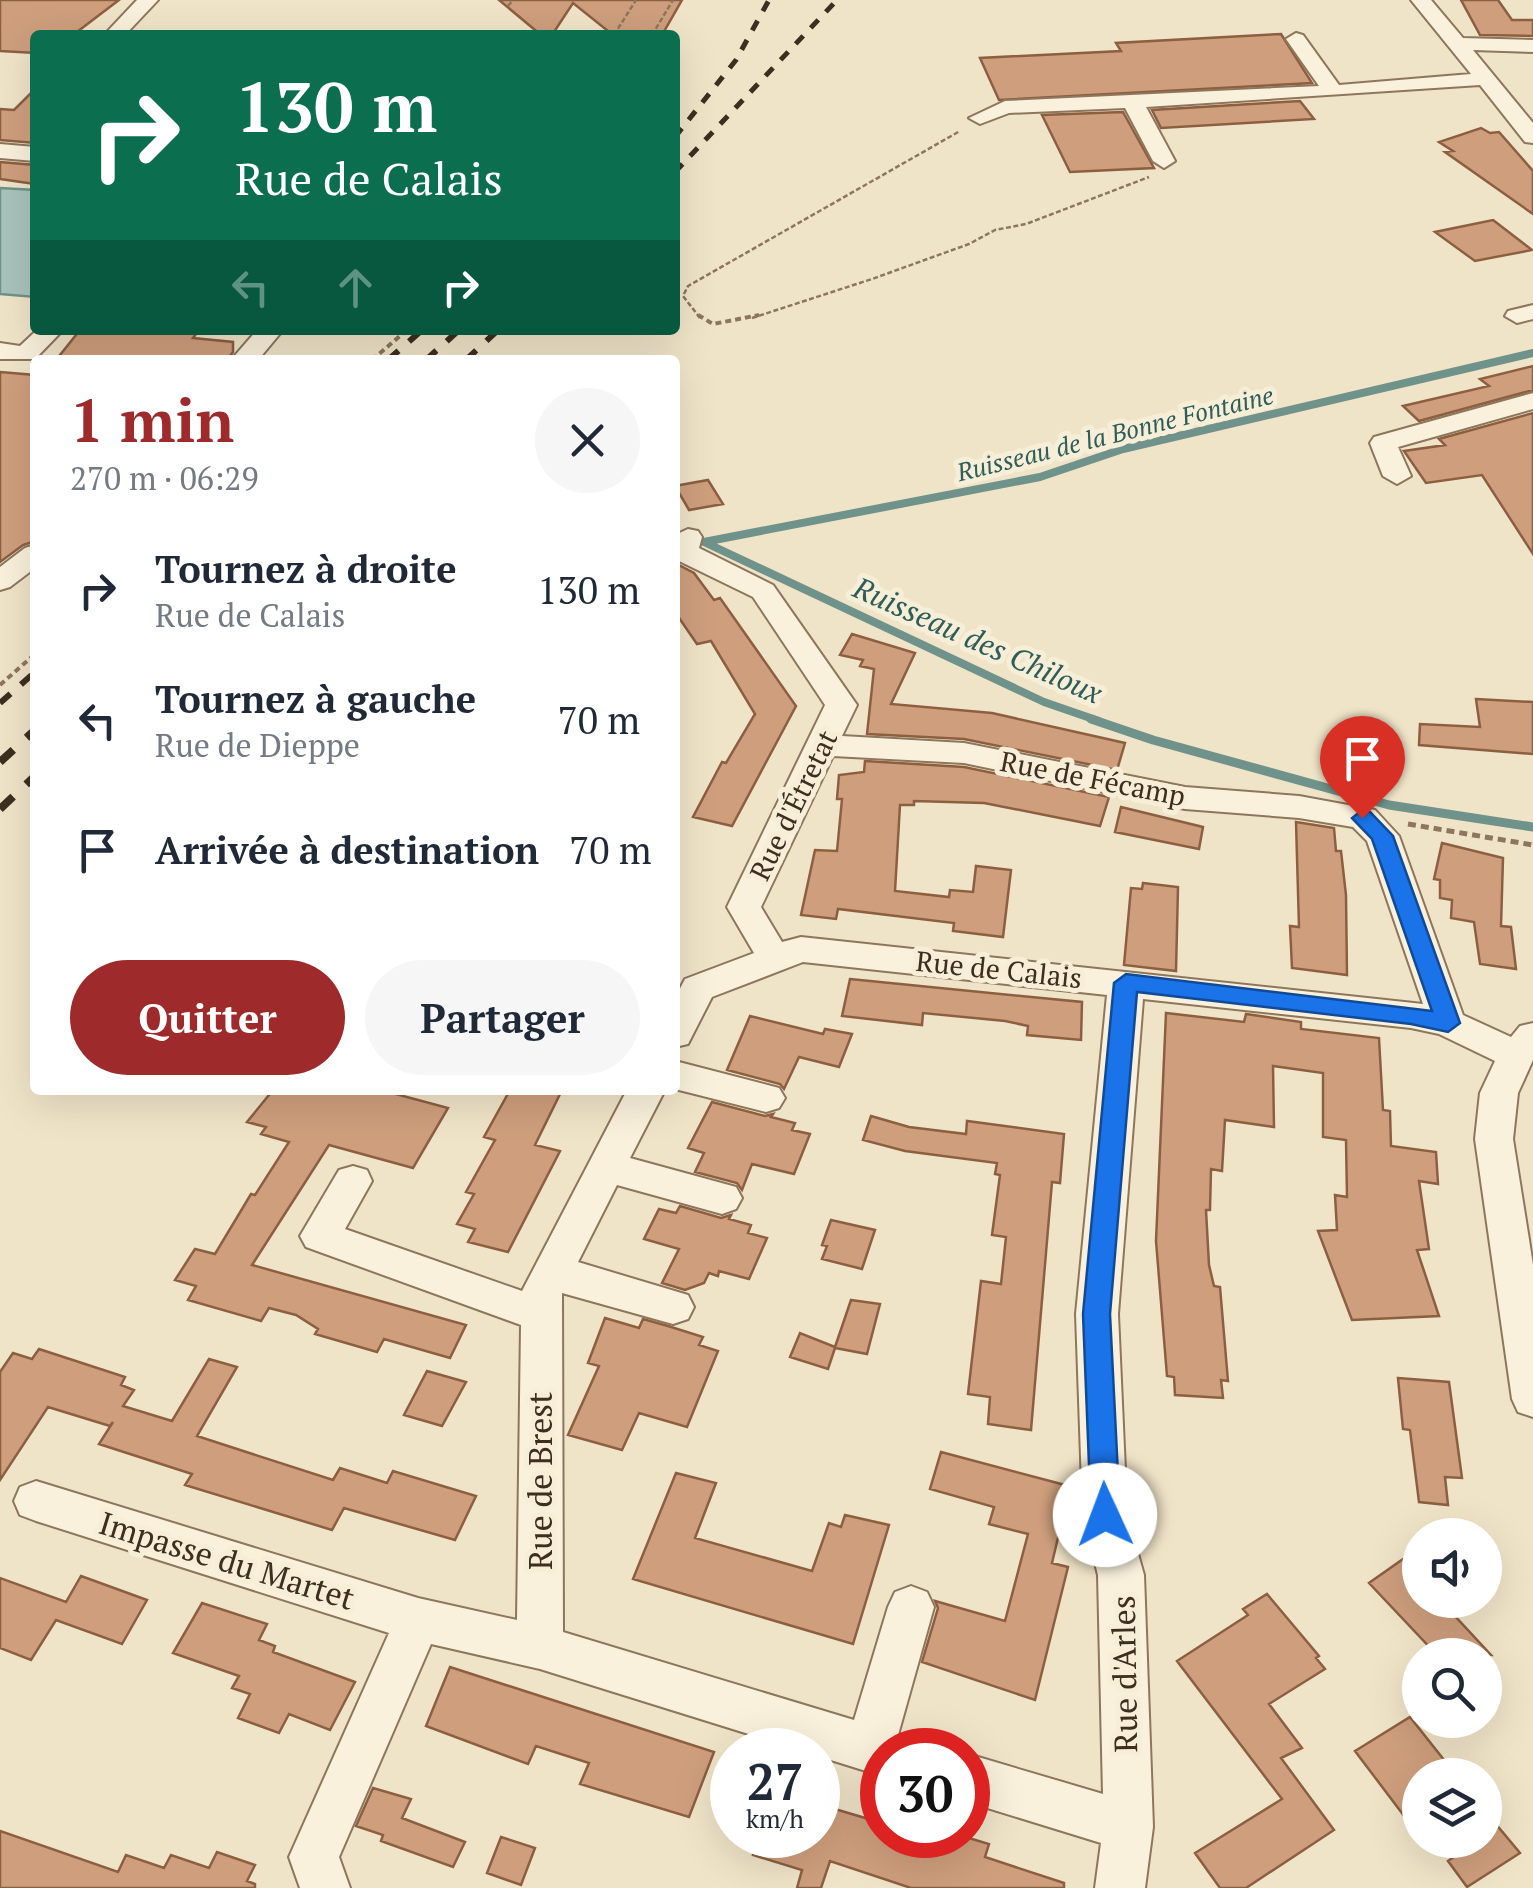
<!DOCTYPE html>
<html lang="fr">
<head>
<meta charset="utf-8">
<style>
	:root { --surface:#fff; --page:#f6f6f7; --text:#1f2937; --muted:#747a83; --accent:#9e2a2b }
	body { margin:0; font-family:"PT Serif",serif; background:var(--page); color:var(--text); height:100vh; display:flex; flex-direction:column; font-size:38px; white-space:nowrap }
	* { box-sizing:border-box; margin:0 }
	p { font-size:32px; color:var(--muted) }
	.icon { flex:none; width:55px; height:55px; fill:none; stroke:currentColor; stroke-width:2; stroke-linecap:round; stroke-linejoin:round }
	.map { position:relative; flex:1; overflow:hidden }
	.panel { position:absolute; left:30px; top:355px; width:650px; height:740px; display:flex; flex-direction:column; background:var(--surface); border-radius:10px; box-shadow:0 10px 40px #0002 }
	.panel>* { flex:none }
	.top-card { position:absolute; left:30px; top:30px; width:650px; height:305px; border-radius:10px; box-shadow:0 10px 40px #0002; background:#0b6e4f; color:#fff; overflow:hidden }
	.buttons { position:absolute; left:1402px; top:1518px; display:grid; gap:20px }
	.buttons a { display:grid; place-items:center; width:100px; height:100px; border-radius:50%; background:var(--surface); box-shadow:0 10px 40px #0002; font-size:50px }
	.speed { position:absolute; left:710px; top:1728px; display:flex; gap:20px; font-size:50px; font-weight:700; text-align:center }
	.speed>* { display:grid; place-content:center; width:130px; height:130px; border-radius:50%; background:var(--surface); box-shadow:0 10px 40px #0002; line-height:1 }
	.speed small { font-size:25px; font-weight:400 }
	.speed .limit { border:15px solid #d22; background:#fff; color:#111 }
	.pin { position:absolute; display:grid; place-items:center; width:85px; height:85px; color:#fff; margin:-102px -42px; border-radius:50% 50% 50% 0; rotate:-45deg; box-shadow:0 0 10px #0007 }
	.pin .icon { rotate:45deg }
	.me { position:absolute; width:110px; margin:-55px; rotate:358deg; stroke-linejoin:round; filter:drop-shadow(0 0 8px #0008) }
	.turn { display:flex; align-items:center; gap:35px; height:210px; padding:0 40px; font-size:45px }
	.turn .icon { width:130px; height:130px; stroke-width:2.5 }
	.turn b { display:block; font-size:70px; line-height:85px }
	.lanes { display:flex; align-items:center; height:95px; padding:0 40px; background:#0003; justify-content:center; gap:50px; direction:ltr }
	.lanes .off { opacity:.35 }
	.round { display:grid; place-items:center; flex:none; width:105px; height:105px; border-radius:52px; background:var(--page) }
	.summary { display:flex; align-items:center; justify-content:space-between; height:170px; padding:0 40px }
	h1 { font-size:60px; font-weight:700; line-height:75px; color:var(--accent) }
	.button { display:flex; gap:20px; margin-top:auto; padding:20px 40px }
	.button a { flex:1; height:115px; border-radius:60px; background:var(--accent); color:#fff; font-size:40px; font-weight:700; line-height:115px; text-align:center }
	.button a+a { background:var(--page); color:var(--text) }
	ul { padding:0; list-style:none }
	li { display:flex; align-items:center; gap:30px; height:130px; padding:0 40px }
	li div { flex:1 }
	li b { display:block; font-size:38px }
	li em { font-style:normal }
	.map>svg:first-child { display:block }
	.water { fill:#a9c4bc; stroke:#6f938a; stroke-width:2.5 }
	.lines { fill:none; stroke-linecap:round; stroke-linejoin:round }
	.stream-far1 { stroke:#6f938a; stroke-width:8 }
	.stream { stroke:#6f938a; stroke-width:9 }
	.building { fill:#cf9f7d; stroke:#8d5f41; stroke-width:2.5 }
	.minor-casing { stroke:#8d765c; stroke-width:4 }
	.path-far2 { stroke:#8d765c; stroke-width:2.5; stroke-dasharray:5 2.5; stroke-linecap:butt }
	.path-far1 { stroke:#8d765c; stroke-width:4; stroke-dasharray:6 4; stroke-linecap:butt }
	.path { stroke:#8d765c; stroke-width:5; stroke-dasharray:8 5; stroke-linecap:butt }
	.minor { fill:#faf1dc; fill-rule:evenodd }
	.rail-far2 { stroke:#3d2e20; stroke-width:5; stroke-dasharray:11 11; stroke-linecap:butt }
	.rail-far1 { stroke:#3d2e20; stroke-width:6; stroke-dasharray:14 14; stroke-linecap:butt }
	.rail { stroke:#3d2e20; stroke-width:8; stroke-dasharray:18 18; stroke-linecap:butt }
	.route { fill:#1a73e8; stroke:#114b97; stroke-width:2.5 }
	.labels { text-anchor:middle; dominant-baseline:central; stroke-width:10; stroke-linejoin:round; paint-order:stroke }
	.far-water-label { font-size:25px; font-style:italic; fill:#2f5d5a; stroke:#f7eed8 }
	.street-label { font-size:28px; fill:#3d2e20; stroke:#f7eed8 }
	.water-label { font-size:30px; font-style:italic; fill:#2f5d5a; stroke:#f7eed8 }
	.near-street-label { font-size:32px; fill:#3d2e20; stroke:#f7eed8 }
</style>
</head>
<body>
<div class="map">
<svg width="1533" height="1888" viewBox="0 0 1533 1888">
	<rect width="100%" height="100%" fill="#f0e4c8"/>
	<path class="water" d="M 0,188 L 35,190 L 35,297 L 0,294 Z"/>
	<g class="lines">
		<path class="stream-far1" d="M 704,542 L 1044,702 L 1099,721
			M 704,542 L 1040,477 L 1123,449 L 1533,353"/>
		<path class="stream" d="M 1091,719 L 1153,740 L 1389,805 L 1533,827"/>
	</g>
	<path class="building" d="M 0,0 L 119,0 L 73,35 L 35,35 L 35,53 L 0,51 Z
		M 499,0 L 682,0 L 662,35 L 613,35 L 573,3 L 552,35 L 541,35 Z
		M 1461,0 L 1498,0 L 1512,20 L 1533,20 L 1533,36 L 1480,35 Z
		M 1281,34 L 1312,83 L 999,100 L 980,58 L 1121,51 L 1116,43 Z
		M 35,89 L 35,143 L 0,140 L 0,109 L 14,110 Z
		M 1300,101 L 1314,119 L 1161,128 L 1152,110 Z
		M 1123,112 L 1154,168 L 1070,172 L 1042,115 Z
		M 1481,128 L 1490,133 L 1499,132 L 1533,171 L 1533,214 L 1445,152 L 1453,151 L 1439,142 Z
		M 0,162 L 35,165 L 35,184 L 0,179 Z
		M 1493,220 L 1532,250 L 1475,261 L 1435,232 Z
		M 80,330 L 199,330 L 193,338 L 233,342 L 233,352 L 227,360 L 56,360 Z
		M 1533,366 L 1533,390 L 1419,421 L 1403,406 L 1489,386 L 1480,379 Z
		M 0,372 L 35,375 L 35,541 L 23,545 L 0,562 Z
		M 1533,413 L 1533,554 L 1482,475 L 1426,483 L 1404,451 L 1445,445 L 1439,439 Z
		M 708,480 L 723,504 L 689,510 L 675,486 Z
		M 675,563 L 694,573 L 714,600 L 720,598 L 796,706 L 732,826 L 693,817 L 722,762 L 726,763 L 755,714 L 711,641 L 697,644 L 675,612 Z
		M 852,634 L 915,653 L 891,704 L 992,713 L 1125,743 L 1117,770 L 964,739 L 867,734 L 874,669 L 860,666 L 863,660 L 840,655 Z
		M 1476,699 L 1533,702 L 1533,754 L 1419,745 L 1420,724 L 1480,727 Z
		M 865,761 L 964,767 L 1109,797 L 1100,826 L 984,803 L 914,801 L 914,805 L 900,805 L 895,891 L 949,897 L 950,890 L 973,892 L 976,866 L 1011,870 L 1003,937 L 953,931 L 954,923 L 838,909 L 836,919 L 801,915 L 815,850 L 837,851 L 842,799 L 837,799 L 839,775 L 864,772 Z
		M 1121,807 L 1203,827 L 1199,849 L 1115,832 Z
		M 1296,822 L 1334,828 L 1336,851 L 1341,851 L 1346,895 L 1347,975 L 1292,968 L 1290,926 L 1299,927 Z
		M 1442,843 L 1503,858 L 1501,926 L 1511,927 L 1516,969 L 1480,964 L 1474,922 L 1451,918 L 1452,900 L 1440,898 L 1440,880 L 1434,879 Z
		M 1143,883 L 1178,887 L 1176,971 L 1124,965 L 1131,888 L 1142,889 Z
		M 850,979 L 1082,1002 L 1081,1040 L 1027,1035 L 1028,1026 L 1005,1021 L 923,1013 L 922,1025 L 842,1016 Z
		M 1166,1013 L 1244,1022 L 1246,1014 L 1301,1022 L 1301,1029 L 1379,1038 L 1383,1110 L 1390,1111 L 1391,1146 L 1436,1152 L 1438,1184 L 1419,1181 L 1429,1249 L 1417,1250 L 1439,1316 L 1352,1320 L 1318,1231 L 1337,1230 L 1335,1195 L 1347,1197 L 1346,1140 L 1323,1137 L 1323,1073 L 1273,1066 L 1274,1127 L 1225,1120 L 1222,1171 L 1211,1169 L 1210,1210 L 1206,1210 L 1209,1265 L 1214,1286 L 1220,1287 L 1228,1381 L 1221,1380 L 1223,1398 L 1175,1395 L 1174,1377 L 1167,1376 L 1156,1241 Z
		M 750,1016 L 823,1034 L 825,1029 L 852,1034 L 839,1067 L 799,1057 L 784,1089 L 780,1084 L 727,1070 Z
		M 273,1090 L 381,1090 L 448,1108 L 413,1168 L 329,1145 L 252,1265 L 466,1325 L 450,1358 L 384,1339 L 377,1352 L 315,1334 L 318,1329 L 296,1315 L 269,1308 L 261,1321 L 188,1300 L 196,1286 L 175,1280 L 195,1249 L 215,1254 L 251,1194 L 255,1195 L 289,1142 L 261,1134 L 266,1127 L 247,1122 Z
		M 510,1090 L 562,1090 L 535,1145 L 560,1151 L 508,1252 L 468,1242 L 475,1229 L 457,1224 L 474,1194 L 466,1192 L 495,1140 L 484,1137 Z
		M 712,1102 L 765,1116 L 773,1114 L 771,1117 L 795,1123 L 792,1130 L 810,1134 L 794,1174 L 752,1164 L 742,1190 L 737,1183 L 695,1172 L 704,1153 L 688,1148 Z
		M 871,1116 L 909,1127 L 966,1134 L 967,1121 L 1064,1134 L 1060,1183 L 1052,1182 L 1031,1430 L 988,1424 L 990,1397 L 968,1394 L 981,1281 L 1001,1284 L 1006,1237 L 992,1235 L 1000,1175 L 995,1174 L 997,1163 L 905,1151 L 863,1140 Z
		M 680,1206 L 721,1218 L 731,1215 L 729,1219 L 751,1225 L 748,1233 L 767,1238 L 749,1279 L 719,1271 L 718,1276 L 709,1273 L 704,1283 L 685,1290 L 662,1283 L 679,1249 L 644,1239 L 659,1209 L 676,1213 Z
		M 831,1220 L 875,1230 L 862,1269 L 822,1259 L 827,1246 L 822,1245 Z
		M 851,1300 L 880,1304 L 867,1354 L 835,1348 L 828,1369 L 790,1357 L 800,1333 L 835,1347 Z
		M 605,1318 L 639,1328 L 643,1319 L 668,1326 L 703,1337 L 699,1345 L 718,1351 L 687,1427 L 639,1413 L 622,1450 L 568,1435 L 599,1366 L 588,1363 Z
		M 39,1349 L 125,1377 L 121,1385 L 134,1390 L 123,1406 L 172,1421 L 209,1359 L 237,1367 L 197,1436 L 333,1480 L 340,1468 L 387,1483 L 393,1471 L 476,1496 L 455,1540 L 344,1508 L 332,1530 L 185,1485 L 192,1474 L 99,1444 L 113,1422 L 110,1426 L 48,1407 L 0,1480 L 0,1372 L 13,1353 L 32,1359 Z
		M 427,1371 L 466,1382 L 442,1426 L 404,1415 Z
		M 1398,1378 L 1449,1382 L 1462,1478 L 1445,1477 L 1448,1505 L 1419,1502 L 1410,1430 L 1403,1429 Z
		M 941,1452 L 1065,1485 L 1061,1502 L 1066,1504 L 1052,1563 L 1068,1567 L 1035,1700 L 922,1662 L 938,1608 L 935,1601 L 1005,1621 L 1028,1534 L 989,1524 L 994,1507 L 930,1489 Z
		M 676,1473 L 716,1483 L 695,1538 L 812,1571 L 829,1523 L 841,1527 L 845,1515 L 889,1525 L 853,1644 L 633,1579 Z
		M 1406,1557 L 1420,1572 L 1420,1600 L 1440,1600 L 1491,1655 L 1437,1655 L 1369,1583 Z
		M 81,1576 L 147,1600 L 122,1644 L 56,1620 L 31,1660 L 0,1648 L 0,1578 L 66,1602 Z
		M 1267,1594 L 1319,1656 L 1316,1658 L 1325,1669 L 1269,1704 L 1302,1748 L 1281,1758 L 1334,1830 L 1246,1888 L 1220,1888 L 1195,1853 L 1282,1799 L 1177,1661 L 1248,1615 L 1243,1609 Z
		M 202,1603 L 267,1624 L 259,1640 L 275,1646 L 273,1652 L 355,1682 L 330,1730 L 289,1714 L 279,1733 L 238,1718 L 250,1694 L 232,1688 L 239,1676 L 173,1653 Z
		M 450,1667 L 714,1752 L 689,1817 L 580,1784 L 589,1763 L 536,1746 L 528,1764 L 426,1726 Z
		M 1410,1717 L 1456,1775 L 1420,1775 L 1420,1837 L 1355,1751 Z
		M 373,1788 L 411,1799 L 402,1818 L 465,1842 L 453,1867 L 381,1841 L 383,1835 L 356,1826 Z
		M 818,1804 L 882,1823 L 882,1835 L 959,1835 L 989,1844 L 985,1857 L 1064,1883 L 1064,1888 L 911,1888 L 830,1861 L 821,1888 L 797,1888 L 802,1870 L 753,1855 L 759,1835 L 818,1835 Z
		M 1485,1811 L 1520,1853 L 1467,1887 L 1448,1861 L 1461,1852 L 1451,1840 L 1485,1840 Z
		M 0,1831 L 118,1872 L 126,1855 L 164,1868 L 171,1855 L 209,1868 L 217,1852 L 255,1865 L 247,1881 L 255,1884 L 255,1888 L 0,1888 Z
		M 501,1837 L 535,1848 L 521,1885 L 487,1873 Z"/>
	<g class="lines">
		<defs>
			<path id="minor" d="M 137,0 L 158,0 L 125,35 L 104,35 Z
				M 1411,0 L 1431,0 L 1463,38 L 1533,40 L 1533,52 L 1473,50 L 1533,123 L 1533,143 L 1525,142 L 1480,85 L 1146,107 L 1175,161 L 1164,168 L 1153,161 L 1125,108 L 1009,113 L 980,124 L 969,118 L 1005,101 L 1319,86 L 1286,39 L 1296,33 L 1303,35 L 1339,85 L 1471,74 Z
				M 0,144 L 35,147 L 35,161 L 0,158 Z
				M 1533,305 L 1533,319 L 1517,323 L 1505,316 L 1508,311 Z
				M 37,330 L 63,330 L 35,359 L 0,359 L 0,343 L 20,346 Z
				M 257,330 L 283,330 L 258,360 L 231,360 Z
				M 1533,393 L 1533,409 L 1398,447 L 1411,476 L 1397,484 L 1383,476 L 1370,443 L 1374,437 Z
				M 688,529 L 698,531 L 702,537 L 699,548 L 773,585 L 857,705 L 842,736 L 964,743 L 1185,787 L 1299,796 L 1375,810 L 1399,836 L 1463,1015 L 1511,1037 L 1520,1026 L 1533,1023 L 1533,1060 L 1518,1093 L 1513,1139 L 1533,1265 L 1533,1417 L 1518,1412 L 1512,1399 L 1475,1139 L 1480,1093 L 1495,1061 L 1439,1034 L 1411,1028 L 1143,999 L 1118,1314 L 1127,1515 L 1144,1575 L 1153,1827 L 1145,1888 L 1095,1888 L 1101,1843 L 968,1802 L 968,1754 L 1103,1794 L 1098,1575 L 1083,1515 L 1076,1314 L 1107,995 L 803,962 L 712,997 L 688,1044 L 675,1047 L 675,998 L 685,979 L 754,953 L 727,907 L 825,705 L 753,597 L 675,559 L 675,535 ZM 833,756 L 964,763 L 1185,809 L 1299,818 L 1353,827 L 1367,841 L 1423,1004 L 801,937 L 782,942 L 761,907 Z
				M 35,545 L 35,568 L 10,587 L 0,590 L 0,567 L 25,548 Z
				M 675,1061 L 779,1088 L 785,1098 L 779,1108 L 766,1112 L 675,1089 Z
				M 627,1090 L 665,1090 L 630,1158 L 736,1187 L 742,1198 L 736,1209 L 722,1214 L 617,1185 L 578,1262 L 688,1295 L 694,1307 L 688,1319 L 673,1324 L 562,1293 L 563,1632 L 854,1720 L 888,1607 L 895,1592 L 911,1586 L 927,1592 L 934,1607 L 898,1735 L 905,1750 L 882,1750 L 882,1776 L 818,1756 L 818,1750 L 800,1750 L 540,1669 L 431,1644 L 339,1857 L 350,1888 L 300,1888 L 289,1857 L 389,1633 L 36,1521 L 20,1515 L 14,1501 L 20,1487 L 36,1481 L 418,1598 L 517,1620 L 521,1325 L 306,1247 L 300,1236 L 339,1170 L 353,1166 L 367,1170 L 372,1181 L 345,1229 L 522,1291 Z"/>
		</defs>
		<use href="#minor" class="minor-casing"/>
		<path class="path-far2" d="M 508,6 L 513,0
			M 614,35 L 636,0
			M 652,35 L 673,0
			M 700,318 L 683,296 L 688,286 L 960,131
			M 752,318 L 872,279 L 969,244 L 995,230 L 1026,224 L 1149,177"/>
		<path class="path-far1" d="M 698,315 L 713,324 L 759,315
			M 372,360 L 407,330
			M 0,685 L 35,654"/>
		<path class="path" d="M 1408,824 L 1533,845"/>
		<use href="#minor" class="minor"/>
		<path class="rail-far2" d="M 675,137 L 736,60 L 769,0
			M 675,172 L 837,0"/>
		<path class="rail-far1" d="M 388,360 L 422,330
			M 426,360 L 459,330
			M 466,360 L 498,330
			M 0,703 L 35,672"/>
		<path class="rail" d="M 0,762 L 35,730
			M 0,809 L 35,776"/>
	</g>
	<path class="route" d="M 1362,810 L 1370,812 L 1393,836 L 1460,1023 L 1448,1032 L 1411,1024 L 1137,992 L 1110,1314 L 1120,1515 L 1115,1524 L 1105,1528 L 1095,1524 L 1091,1515 L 1083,1314 L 1114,983 L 1126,974 L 1432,1011 L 1372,839 L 1352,818 Z"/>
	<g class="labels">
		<g class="far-water-label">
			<text transform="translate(1115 433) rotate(-14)">Ruisseau de la Bonne Fontaine</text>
		</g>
		<g class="street-label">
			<text transform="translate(1093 778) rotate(11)">Rue de Fécamp</text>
			<text transform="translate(793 805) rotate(-64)">Rue d'Étretat</text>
			<text transform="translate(999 969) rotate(6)">Rue de Calais</text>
		</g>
		<g class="water-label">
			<text transform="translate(978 640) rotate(24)">Ruisseau des Chiloux</text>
		</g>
		<g class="near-street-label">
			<text transform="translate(540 1481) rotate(-90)">Rue de Brest</text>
			<text transform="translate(227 1560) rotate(17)">Impasse du Martet</text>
			<text transform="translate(1124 1674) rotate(-91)">Rue d'Arles</text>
		</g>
	</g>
</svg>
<div class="buttons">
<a><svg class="icon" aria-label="sound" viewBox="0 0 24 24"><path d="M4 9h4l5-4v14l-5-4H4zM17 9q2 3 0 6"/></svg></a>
<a><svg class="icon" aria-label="search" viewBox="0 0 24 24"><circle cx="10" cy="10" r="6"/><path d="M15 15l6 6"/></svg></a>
<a><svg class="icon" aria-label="layers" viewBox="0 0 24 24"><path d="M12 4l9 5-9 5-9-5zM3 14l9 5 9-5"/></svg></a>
</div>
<div class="speed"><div>27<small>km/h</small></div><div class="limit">30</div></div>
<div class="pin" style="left:1362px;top:818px;background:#d93025"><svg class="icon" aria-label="arrive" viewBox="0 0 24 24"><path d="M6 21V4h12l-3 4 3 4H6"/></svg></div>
<svg class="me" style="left:1105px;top:1515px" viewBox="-20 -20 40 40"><circle r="19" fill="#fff"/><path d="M0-13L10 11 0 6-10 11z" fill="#1a73e8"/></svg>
<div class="top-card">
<div class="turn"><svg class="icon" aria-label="right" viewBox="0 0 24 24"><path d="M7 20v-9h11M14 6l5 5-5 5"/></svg><div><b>130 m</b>Rue de Calais</div></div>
<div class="lanes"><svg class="icon off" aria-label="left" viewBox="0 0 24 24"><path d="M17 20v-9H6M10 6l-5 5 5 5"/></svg><svg class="icon off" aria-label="ahead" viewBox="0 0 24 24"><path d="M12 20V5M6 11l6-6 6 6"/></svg><svg class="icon" aria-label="right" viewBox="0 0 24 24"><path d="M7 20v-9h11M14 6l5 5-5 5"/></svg></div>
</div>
<section class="panel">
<div class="summary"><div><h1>1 min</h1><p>270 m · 06:29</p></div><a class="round"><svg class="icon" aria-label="close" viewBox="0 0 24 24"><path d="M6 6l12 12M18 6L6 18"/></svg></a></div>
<ul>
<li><svg class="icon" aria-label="right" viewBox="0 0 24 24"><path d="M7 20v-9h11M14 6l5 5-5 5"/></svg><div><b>Tournez à droite</b><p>Rue de Calais</p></div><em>130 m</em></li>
<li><svg class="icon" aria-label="left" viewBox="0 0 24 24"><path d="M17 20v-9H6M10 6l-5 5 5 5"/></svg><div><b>Tournez à gauche</b><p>Rue de Dieppe</p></div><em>70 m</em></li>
<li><svg class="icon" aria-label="arrive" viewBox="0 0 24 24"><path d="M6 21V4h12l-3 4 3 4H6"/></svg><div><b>Arrivée à destination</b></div><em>70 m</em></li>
</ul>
<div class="button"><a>Quitter</a><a>Partager</a></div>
</section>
</div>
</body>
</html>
